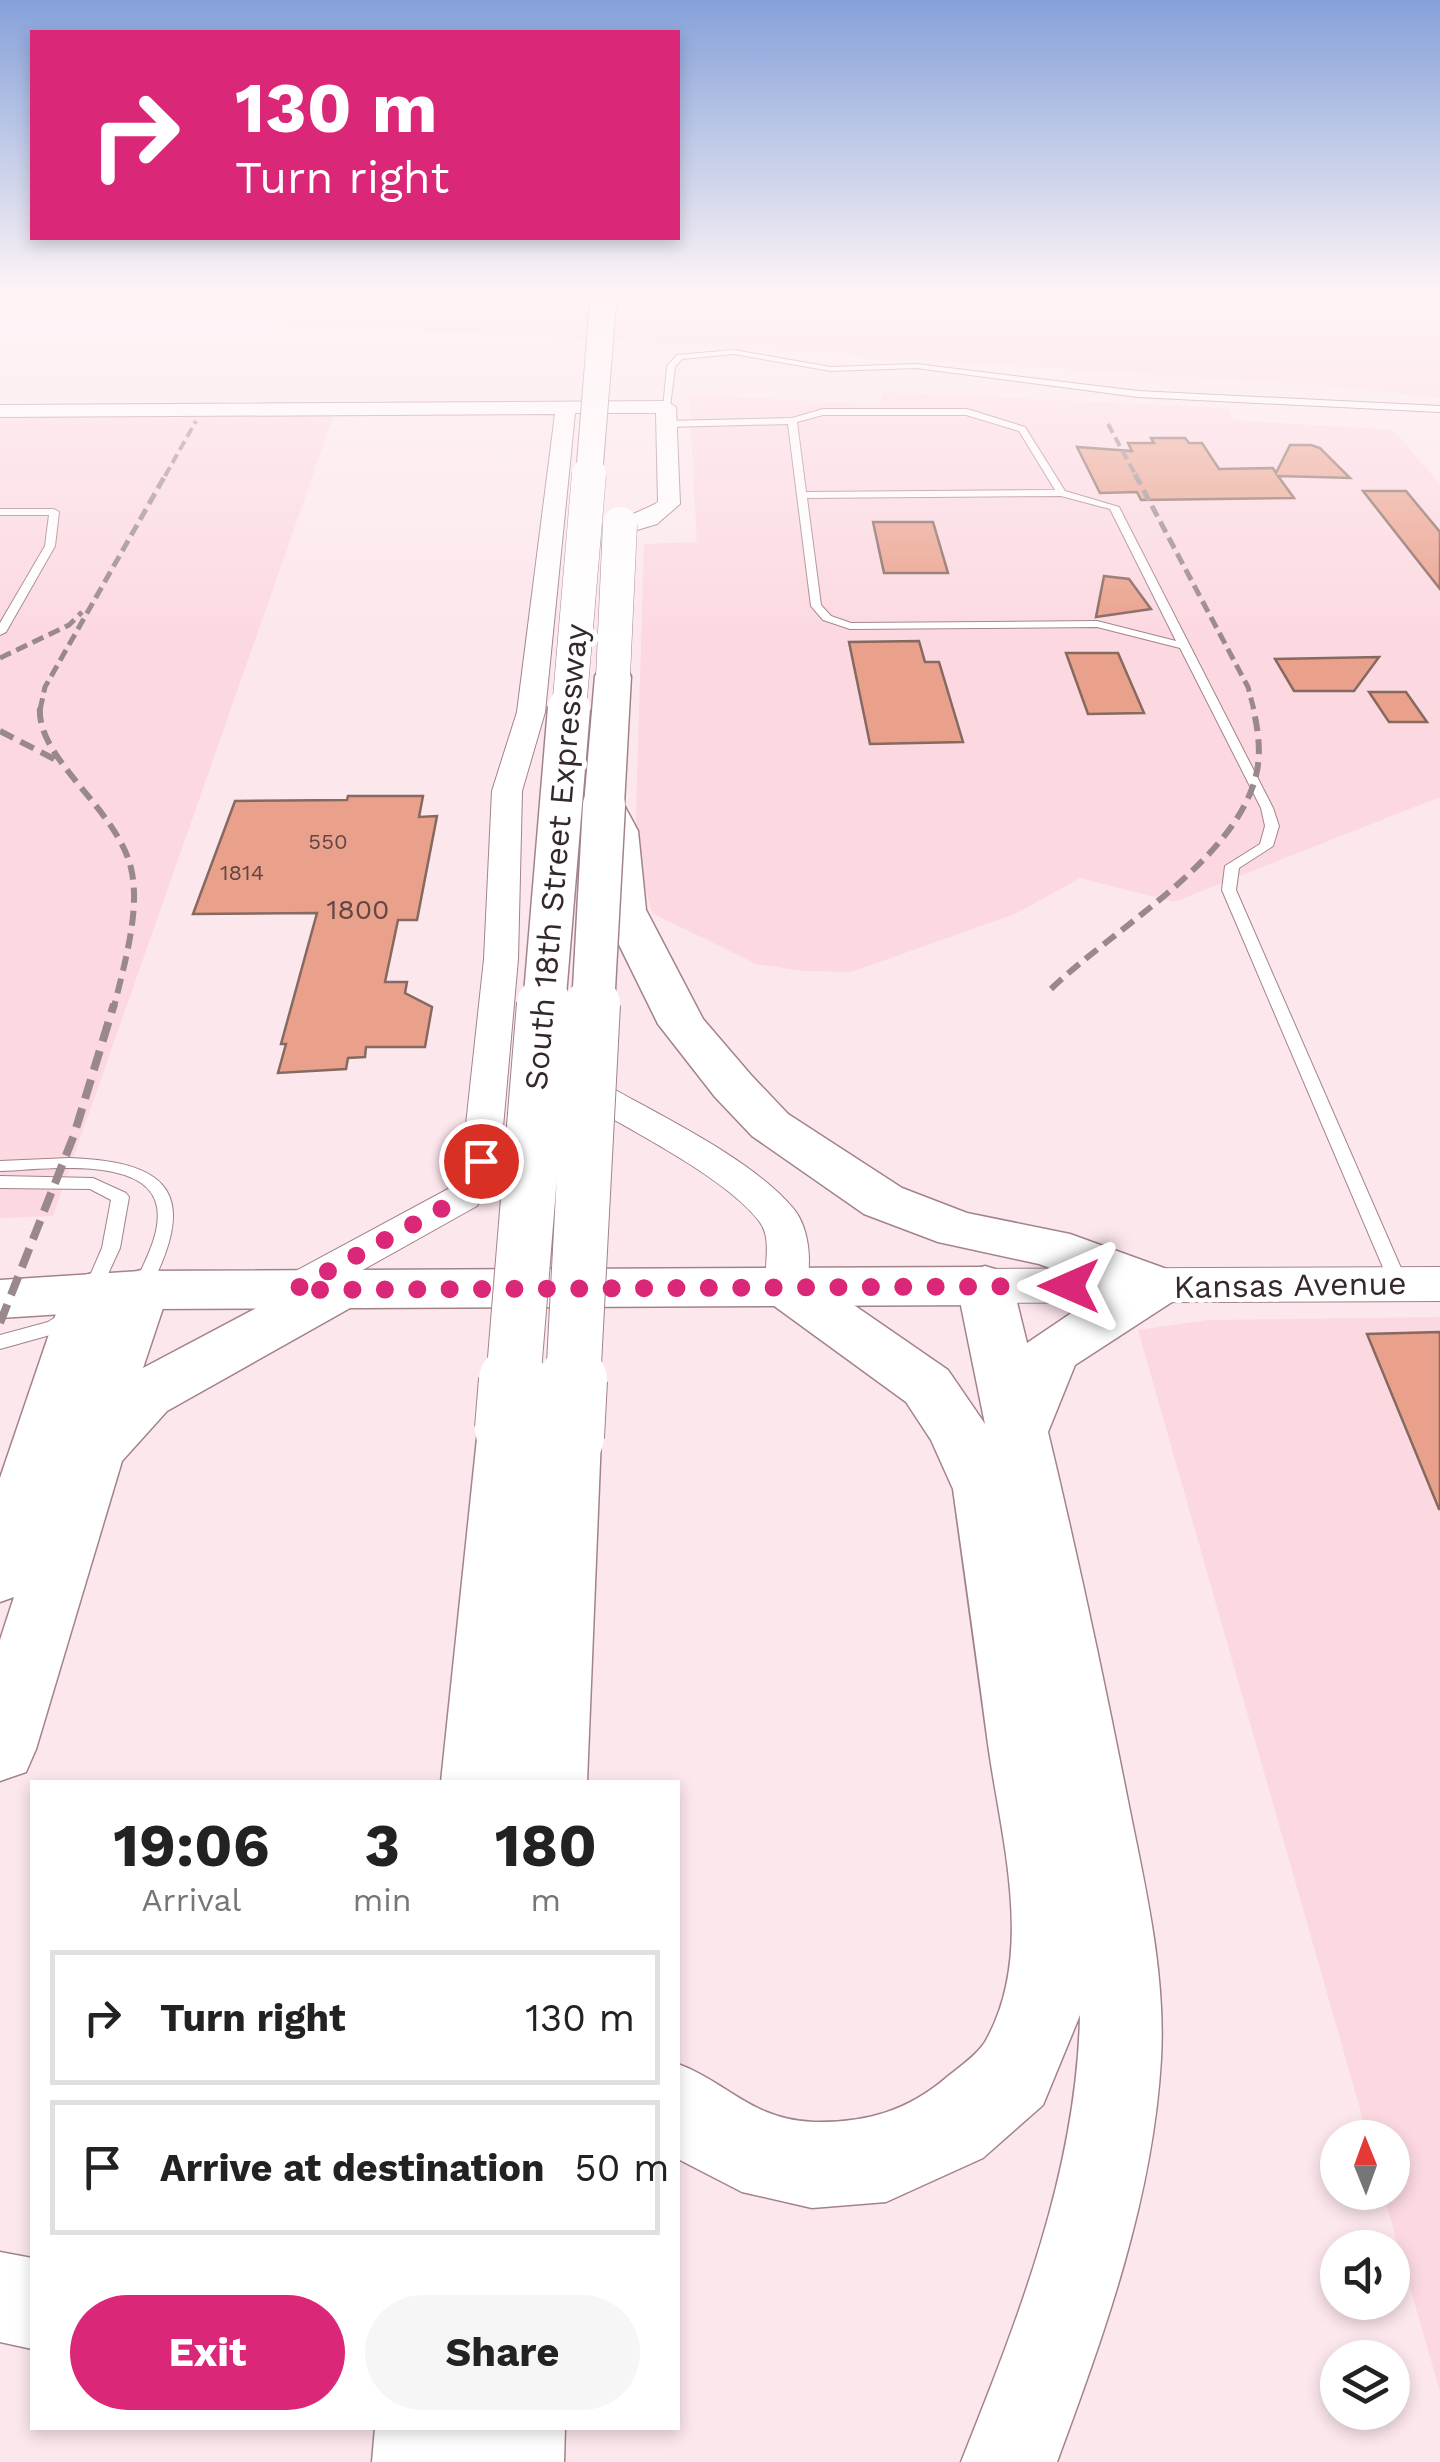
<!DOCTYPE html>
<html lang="en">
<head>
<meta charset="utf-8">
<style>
	:root { --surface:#fff; --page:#f6f6f6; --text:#222; --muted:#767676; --line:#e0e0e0; --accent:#db2777 }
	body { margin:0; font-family:"Work Sans",sans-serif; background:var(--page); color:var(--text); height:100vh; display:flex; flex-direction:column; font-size:38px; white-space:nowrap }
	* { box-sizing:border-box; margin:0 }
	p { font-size:32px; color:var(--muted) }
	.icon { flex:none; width:55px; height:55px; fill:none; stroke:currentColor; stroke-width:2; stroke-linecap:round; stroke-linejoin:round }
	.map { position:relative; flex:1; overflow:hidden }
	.panel { position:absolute; left:30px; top:1780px; width:650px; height:650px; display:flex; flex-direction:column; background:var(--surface); border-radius:0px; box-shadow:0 5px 15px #0003 }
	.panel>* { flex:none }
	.hud { position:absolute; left:30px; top:30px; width:650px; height:210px; border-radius:0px; box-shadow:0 5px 15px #0003; background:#db2777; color:#fff; overflow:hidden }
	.needle { width:65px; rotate:359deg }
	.buttons { position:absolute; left:1320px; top:2120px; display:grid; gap:20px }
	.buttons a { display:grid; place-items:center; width:90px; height:90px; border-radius:50%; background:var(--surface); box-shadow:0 5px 15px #0003; font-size:50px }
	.pin { position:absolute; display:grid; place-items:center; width:85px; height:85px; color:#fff; margin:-42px; border:5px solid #fff; border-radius:50%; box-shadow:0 2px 10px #0007 }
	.me { position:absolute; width:110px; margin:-55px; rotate:270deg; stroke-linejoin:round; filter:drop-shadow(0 0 8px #0008) }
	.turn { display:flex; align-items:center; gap:35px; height:210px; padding:0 40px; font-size:45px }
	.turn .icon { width:130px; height:130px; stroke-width:2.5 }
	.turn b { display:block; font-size:70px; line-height:85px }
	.eta { display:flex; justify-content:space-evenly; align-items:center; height:170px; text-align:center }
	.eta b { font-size:60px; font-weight:700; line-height:70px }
	.action { display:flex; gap:20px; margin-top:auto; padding:20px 40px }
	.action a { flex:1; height:115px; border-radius:60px; background:var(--accent); color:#fff; font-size:40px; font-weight:700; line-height:115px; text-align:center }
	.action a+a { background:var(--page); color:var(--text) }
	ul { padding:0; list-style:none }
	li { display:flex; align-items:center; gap:30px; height:135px; margin:0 20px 15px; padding:0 20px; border:5px solid var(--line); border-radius:0px }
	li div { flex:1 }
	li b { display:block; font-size:38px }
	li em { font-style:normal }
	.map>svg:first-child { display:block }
	.built { fill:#fcd9e1 }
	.building { fill:#eaa18c; stroke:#866960; stroke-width:2.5 }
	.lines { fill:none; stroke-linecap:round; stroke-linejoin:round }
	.service-casing { stroke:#a3838a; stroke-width:2 }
	.tertiary-casing { stroke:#a3838a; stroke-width:2 }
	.secondary-casing { stroke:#a3838a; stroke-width:2 }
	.primary-casing { stroke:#a3838a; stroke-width:3 }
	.motorway-casing { stroke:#a3838a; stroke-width:3 }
	.service { fill:#fff; fill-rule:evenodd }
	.tertiary { fill:#fff; fill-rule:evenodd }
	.secondary { fill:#fff; fill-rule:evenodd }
	.primary { fill:#fff; fill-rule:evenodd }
	.motorway { fill:#fff; fill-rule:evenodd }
	.rail-far3 { stroke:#99888c; stroke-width:4; stroke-dasharray:10 5; stroke-linecap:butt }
	.rail-far2 { stroke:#99888c; stroke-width:5; stroke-dasharray:12 6; stroke-linecap:butt }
	.rail-far1 { stroke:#99888c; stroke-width:6; stroke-dasharray:15 8; stroke-linecap:butt }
	.rail { stroke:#99888c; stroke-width:8; stroke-dasharray:20 10; stroke-linecap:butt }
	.motorway-bridge-far4-casing { stroke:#a3838a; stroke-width:28; stroke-linecap:butt }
	.motorway-bridge-far3-casing { stroke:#a3838a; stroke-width:35; stroke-linecap:butt }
	.motorway-bridge-far2-casing { stroke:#a3838a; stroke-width:45; stroke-linecap:butt }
	.motorway-bridge-far1-casing { stroke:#a3838a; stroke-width:56; stroke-linecap:butt }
	.motorway-bridge-casing { stroke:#a3838a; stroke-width:70; stroke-linecap:butt }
	.motorway-bridge-far4 { stroke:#fff; stroke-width:26 }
	.motorway-bridge-far3 { stroke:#fff; stroke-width:34 }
	.motorway-bridge-far2 { stroke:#fff; stroke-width:42 }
	.motorway-bridge-far1 { stroke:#fff; stroke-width:54 }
	.motorway-bridge { stroke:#fff; stroke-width:68 }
	.route { stroke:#db2777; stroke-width:18; stroke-dasharray:0 32.4 }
	.labels { text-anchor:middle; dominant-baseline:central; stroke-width:10; stroke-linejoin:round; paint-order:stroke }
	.far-number-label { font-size:22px; fill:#624643 }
	.number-label { font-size:28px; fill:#624643 }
	.street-label { font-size:32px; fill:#35282b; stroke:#fff }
</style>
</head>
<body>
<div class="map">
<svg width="1440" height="2462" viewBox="0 0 1440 2462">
	<rect width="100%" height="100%" fill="#fce7ec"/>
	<path class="built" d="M 0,291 L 1440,291 L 1440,398 L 1332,386 L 522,335 L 172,320 L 0,318 Z
		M 883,392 L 1228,408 L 1233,420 L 1393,430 L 1440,484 L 1440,797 L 1174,902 L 1080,878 L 1015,914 L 851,972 L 804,971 L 756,964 L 652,913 L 635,846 L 644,544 L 697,542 L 689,395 L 878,404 Z
		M 334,415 L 53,1216 L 0,1218 L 0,417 Z
		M 1440,1317 L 1440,2392 L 1383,2193 L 1392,2192 L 1392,2138 L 1368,2137 L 1138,1330 L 1207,1320 Z"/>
	<path class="building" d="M 1151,438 L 1185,438 L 1189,443 L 1202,443 L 1219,469 L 1273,468 L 1276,473 L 1290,445 L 1311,445 L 1320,448 L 1350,478 L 1278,476 L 1294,498 L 1141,500 L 1137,492 L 1100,493 L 1077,447 L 1132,451 L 1128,443 L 1154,443 Z
		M 1363,491 L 1406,491 L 1440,532 L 1440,589 Z
		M 873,522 L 933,522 L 948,573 L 884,573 Z
		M 1104,576 L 1129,579 L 1151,609 L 1096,617 Z
		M 919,641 L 925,662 L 939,662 L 963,742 L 870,744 L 849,642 Z
		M 1066,653 L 1118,653 L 1144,713 L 1088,714 Z
		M 1379,657 L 1354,691 L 1294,691 L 1275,659 Z
		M 1369,692 L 1406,692 L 1427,722 L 1389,722 Z
		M 348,796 L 423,796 L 419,817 L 437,816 L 417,920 L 398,920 L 385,982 L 407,982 L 405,993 L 432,1007 L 425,1047 L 366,1047 L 365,1057 L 348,1058 L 346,1069 L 278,1073 L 286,1044 L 281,1044 L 317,913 L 193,914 L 235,801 L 347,800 Z
		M 1440,1332 L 1440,1509 L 1439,1509 L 1367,1334 Z"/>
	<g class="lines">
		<defs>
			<path id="service" d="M 734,350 L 831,367 L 916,364 L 1138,391 L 1440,406 L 1440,412 L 1138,397 L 916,368 L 831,371 L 734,354 L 682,359 L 675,367 L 670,407 L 663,409 L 667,366 L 677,355 Z
				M 823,409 L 967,409 L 1025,427 L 1065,491 L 1119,507 L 1273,808 L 1279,826 L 1273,846 L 1239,868 L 1236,890 L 1408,1284 L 1405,1288 L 1393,1288 L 1390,1284 L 1222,890 L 1225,866 L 1260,844 L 1265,826 L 1261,808 L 1180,648 L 1097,627 L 850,629 L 823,620 L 811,606 L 788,424 L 666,427 L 662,424 L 666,421 L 792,418 ZM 823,415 L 966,415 L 1019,431 L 1055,490 L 806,492 L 797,422 ZM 1061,496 L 1110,509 L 1176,641 L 1097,621 L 851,623 L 831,616 L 821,605 L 807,498 Z
				M 0,509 L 54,509 L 59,512 L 55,546 L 6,632 L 0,635 L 0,623 L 45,546 L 49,515 L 0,515 Z
				M 70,1158 C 177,1162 197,1199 147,1294 L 141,1296 L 132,1290 C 142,1266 162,1234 157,1207 C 148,1154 39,1170 0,1171 L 0,1161 Z
				M 0,1176 L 93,1178 L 126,1193 L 129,1197 L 120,1248 L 97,1298 L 91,1300 L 82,1294 L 102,1248 L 111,1200 L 90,1189 L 0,1188 Z
				M 68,1309 L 75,1310 L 77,1315 L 61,1332 L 0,1349 L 0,1335 L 48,1322 Z"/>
			<path id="tertiary" d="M 666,401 L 676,407 L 680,504 L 657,524 L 627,533 L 626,562 L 614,569 L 602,562 C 603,553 601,536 605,528 C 608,523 648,509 658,502 L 656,413 L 575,413 L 545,712 L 522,791 L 518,959 L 500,1161 L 477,1206 L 309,1300 L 294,1304 L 279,1300 L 273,1290 L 279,1280 L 448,1189 L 462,1161 L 484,959 L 492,791 L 517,712 L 555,414 L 0,417 L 0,405 Z
				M 576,1062 L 589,1065 L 594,1078 C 654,1113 749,1156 793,1208 C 811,1229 814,1274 801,1296 L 786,1300 L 771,1296 C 758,1274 776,1243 759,1221 C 724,1175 615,1122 563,1091 L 558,1073 L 563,1065 Z"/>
			<path id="secondary" d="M 1440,1267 L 1440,1301 L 985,1303 L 968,1298 L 960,1286 L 968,1274 L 985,1269 Z"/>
			<path id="primary" d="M 985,1267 L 1004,1273 L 1012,1286 L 1004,1299 L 985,1305 L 141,1309 L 0,1318 L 0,1280 L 141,1271 Z"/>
			<path id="motorway" d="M 613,665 L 626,668 L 631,676 L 624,805 L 638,831 L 646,910 L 703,1019 L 751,1075 L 788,1114 L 902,1188 L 967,1213 L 1070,1234 L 1175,1272 L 1183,1286 L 1175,1300 L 1075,1365 L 1048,1432 C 1077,1553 1103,1674 1127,1796 C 1144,1882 1166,1971 1161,2059 C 1153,2199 1105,2332 1057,2462 L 961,2462 C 1018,2319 1077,2171 1080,2015 L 1043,2105 L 983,2158 L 886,2202 L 812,2208 L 742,2192 L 678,2159 L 678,2064 C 727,2082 752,2120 814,2122 C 865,2123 908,2111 947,2077 C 959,2067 977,2055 985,2042 C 1036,1953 1001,1839 988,1744 C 977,1659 965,1574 953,1489 L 931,1440 L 906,1402 L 766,1300 L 758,1286 L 766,1272 L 786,1266 L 806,1272 L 948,1370 L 985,1424 L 957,1286 L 965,1272 L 985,1266 L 1005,1272 L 1013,1286 L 1027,1343 L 1107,1289 L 1039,1264 L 938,1242 L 864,1214 L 752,1136 L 715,1097 L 658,1024 L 602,910 L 596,831 L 584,805 L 595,676 L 600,668 Z
				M 339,1269 L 359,1275 L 367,1289 L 359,1303 L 167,1411 L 122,1461 L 36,1749 L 26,1772 L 0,1781 L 0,1640 L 14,1597 L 0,1602 L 0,1478 L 63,1293 L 72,1279 L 92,1273 L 112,1279 L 116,1285 L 121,1276 L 141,1270 L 161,1276 L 169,1290 L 143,1368 L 319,1275 Z
				M 509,1406 L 531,1413 L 540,1429 L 539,1436 L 548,1420 L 570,1414 L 592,1420 L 601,1437 L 587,1782 L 441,1782 L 478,1429 L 487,1413 Z
				M 0,2252 L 32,2258 L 32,2349 L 0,2342 Z
				M 375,2428 L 565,2428 L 564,2462 L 372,2462 Z"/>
		</defs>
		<use href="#service" class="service-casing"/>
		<use href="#tertiary" class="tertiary-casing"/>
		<use href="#secondary" class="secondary-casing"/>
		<use href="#primary" class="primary-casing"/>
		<use href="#motorway" class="motorway-casing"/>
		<use href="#service" class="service"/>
		<use href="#tertiary" class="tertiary"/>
		<use href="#secondary" class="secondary"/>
		<use href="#primary" class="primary"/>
		<use href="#motorway" class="motorway"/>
		<path class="rail-far3" d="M 1108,424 L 1136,476
			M 165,476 L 196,421"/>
		<path class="rail-far2" d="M 1135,474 L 1248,687 L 1254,710
			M 0,658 L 69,625 L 82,612
			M 40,710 L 45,687 L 166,474"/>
		<path class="rail-far1" d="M 40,708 C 36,758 117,809 131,868 C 141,910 124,965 114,1007
			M 0,731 L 58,761
			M 1051,989 C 1112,930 1227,866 1254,783 C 1262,758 1259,733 1253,708"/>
		<path class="rail" d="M 0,1323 L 74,1135 L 114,1004"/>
		<defs>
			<path id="motorway-bridge-far4" d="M 589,476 L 604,291"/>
			<path id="motorway-bridge-far3" d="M 613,676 L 620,524
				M 569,710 L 589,474"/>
			<path id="motorway-bridge-far2" d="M 544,1007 L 569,708
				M 593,1007 L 604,805"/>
			<path id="motorway-bridge-far1" d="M 513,1383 L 544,1004
				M 573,1383 L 593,1004"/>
			<path id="motorway-bridge" d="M 509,1429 L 513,1380
				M 570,1437 L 573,1380"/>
		</defs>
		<use href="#motorway-bridge-far4" class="motorway-bridge-far4-casing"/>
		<use href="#motorway-bridge-far3" class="motorway-bridge-far3-casing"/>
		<use href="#motorway-bridge-far2" class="motorway-bridge-far2-casing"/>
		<use href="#motorway-bridge-far1" class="motorway-bridge-far1-casing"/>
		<use href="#motorway-bridge" class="motorway-bridge-casing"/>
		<use href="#motorway-bridge-far4" class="motorway-bridge-far4"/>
		<use href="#motorway-bridge-far3" class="motorway-bridge-far3"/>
		<use href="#motorway-bridge-far2" class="motorway-bridge-far2"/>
		<use href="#motorway-bridge-far1" class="motorway-bridge-far1"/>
		<use href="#motorway-bridge" class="motorway-bridge"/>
	</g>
	<linearGradient id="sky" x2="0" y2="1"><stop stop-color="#85a1da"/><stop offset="0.46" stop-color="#fef4f6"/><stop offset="1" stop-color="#fef4f6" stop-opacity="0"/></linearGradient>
	<rect width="1440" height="635" fill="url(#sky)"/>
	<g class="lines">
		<path class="route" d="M 481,1161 L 463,1197 L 294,1290 L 1069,1286"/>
	</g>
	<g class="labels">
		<g class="far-number-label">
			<text x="328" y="841">550</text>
			<text x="242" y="872">1814</text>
		</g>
		<g class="number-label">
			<text x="358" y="909">1800</text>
		</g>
		<g class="street-label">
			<text transform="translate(556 857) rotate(-85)">South 18th Street Expressway</text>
			<text transform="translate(1290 1285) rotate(-1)">Kansas Avenue</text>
		</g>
	</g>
</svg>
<div class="buttons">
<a><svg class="needle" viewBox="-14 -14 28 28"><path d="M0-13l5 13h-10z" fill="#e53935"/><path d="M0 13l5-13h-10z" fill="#767676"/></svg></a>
<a><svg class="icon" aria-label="sound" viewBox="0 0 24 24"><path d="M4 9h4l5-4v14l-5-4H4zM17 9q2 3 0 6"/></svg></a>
<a><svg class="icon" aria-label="layers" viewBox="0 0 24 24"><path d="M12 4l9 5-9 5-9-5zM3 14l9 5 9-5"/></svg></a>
</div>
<div class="pin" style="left:481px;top:1161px;background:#d93025"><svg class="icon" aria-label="arrive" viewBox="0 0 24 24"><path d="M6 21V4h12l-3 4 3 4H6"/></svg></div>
<svg class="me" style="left:1069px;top:1286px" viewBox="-20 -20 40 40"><path d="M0-17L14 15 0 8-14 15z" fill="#db2777" stroke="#fff" stroke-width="4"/></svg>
<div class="hud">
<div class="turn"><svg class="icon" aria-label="right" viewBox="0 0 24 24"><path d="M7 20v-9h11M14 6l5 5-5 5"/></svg><div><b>130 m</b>Turn right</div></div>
</div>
<section class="panel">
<div class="eta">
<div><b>19:06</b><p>Arrival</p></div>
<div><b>3</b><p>min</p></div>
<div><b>180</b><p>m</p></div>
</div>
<ul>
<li><svg class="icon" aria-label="right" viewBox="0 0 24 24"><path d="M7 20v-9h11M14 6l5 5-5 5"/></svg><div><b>Turn right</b></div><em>130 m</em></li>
<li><svg class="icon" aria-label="arrive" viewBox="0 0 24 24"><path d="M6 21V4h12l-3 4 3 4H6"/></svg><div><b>Arrive at destination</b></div><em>50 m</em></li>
</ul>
<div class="action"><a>Exit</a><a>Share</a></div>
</section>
</div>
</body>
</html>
